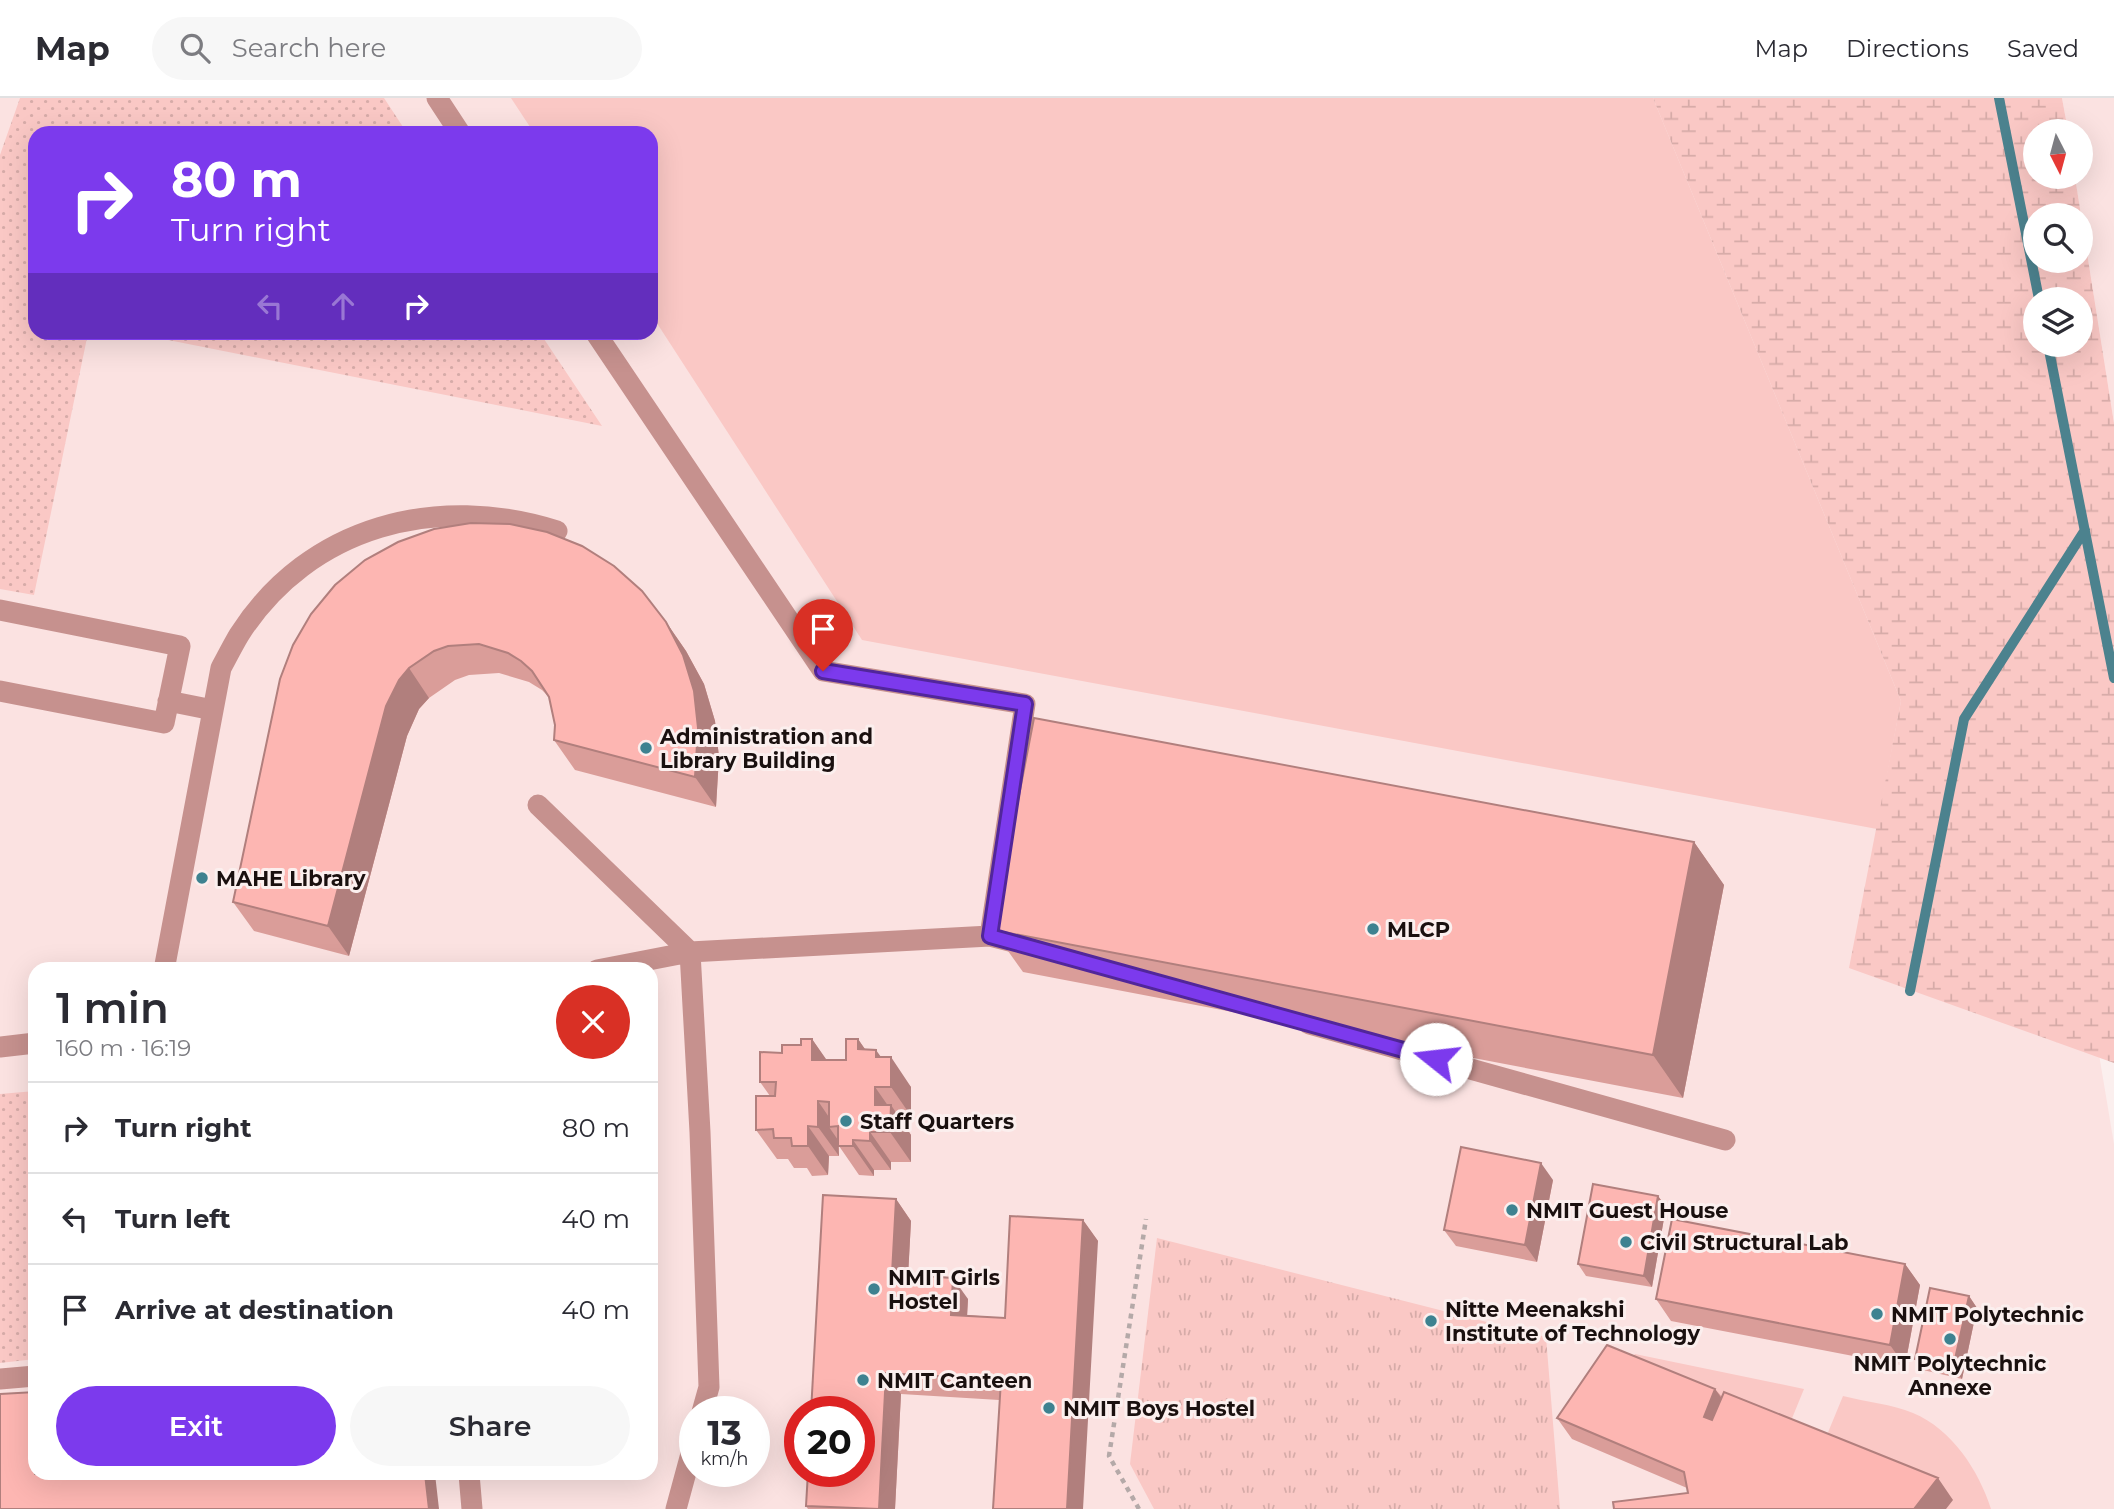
<!DOCTYPE html>
<html lang="en">
<head>
<meta charset="utf-8">
<style>
	:root { --surface:#fff; --page:#f7f7f7; --text:#2b2b33; --muted:#7c7c81; --line:#e1e1e2; --accent:#7c3aed }
	body { margin:0; font-family:Montserrat,sans-serif; background:var(--page); color:var(--text); height:100vh; display:flex; flex-direction:column; font-size:26px; white-space:nowrap }
	* { box-sizing:border-box; margin:0 }
	p { font-size:23px; color:var(--muted) }
	.icon { flex:none; width:38px; height:38px; fill:none; stroke:currentColor; stroke-width:2; stroke-linecap:round; stroke-linejoin:round }
	.map { position:relative; flex:1; overflow:hidden }
	.sheet { position:absolute; left:28px; top:864px; width:630px; height:518px; display:flex; flex-direction:column; background:var(--surface); border-radius:21px; box-shadow:0 7px 28px #0002 }
	.sheet>* { flex:none }
	.top-card { position:absolute; left:28px; top:28px; width:630px; height:214px; border-radius:21px; box-shadow:0 7px 28px #0002; background:#7c3aed; color:#fff; overflow:hidden }
	.needle { width:46px; rotate:174deg }
	.tools { position:absolute; left:2023px; top:21px; display:grid; gap:14px }
	.tools a { display:grid; place-items:center; width:70px; height:70px; border-radius:50%; background:var(--surface); box-shadow:0 7px 28px #0002; font-size:35px }
	.speed { position:absolute; left:679px; top:1298px; display:flex; gap:14px; font-size:35px; font-weight:700; text-align:center }
	.speed>* { display:grid; place-content:center; width:91px; height:91px; border-radius:50%; background:var(--surface); box-shadow:0 7px 28px #0002; line-height:1 }
	.speed small { font-size:18px; font-weight:400 }
	.speed .limit { border:10px solid #d22; background:#fff; color:#111 }
	.pin { position:absolute; display:grid; place-items:center; width:60px; height:60px; color:#fff; margin:-72px -30px; border-radius:50% 50% 50% 0; rotate:-45deg; box-shadow:0 0 7px #0007 }
	.pin .icon { rotate:45deg }
	.me { position:absolute; width:77px; margin:-38px; rotate:286deg; stroke-linejoin:round; filter:drop-shadow(0 0 5px #0008) }
	.turn { display:flex; align-items:center; gap:24px; height:147px; padding:0 28px; font-size:32px }
	.turn .icon { width:91px; height:91px; stroke-width:2.5 }
	.turn b { display:block; font-size:49px; line-height:60px }
	.lanes { display:flex; align-items:center; height:66px; padding:0 28px; background:#0003; justify-content:center; gap:35px; direction:ltr }
	.lanes .off { opacity:.35 }
	.round { display:grid; place-items:center; flex:none; width:74px; height:74px; border-radius:37px; background:var(--page) }
	.headline { display:flex; align-items:center; justify-content:space-between; height:119px; padding:0 28px }
	h1 { font-size:42px; font-weight:600; line-height:52px }
	.action { display:flex; gap:14px; margin-top:auto; padding:14px 28px }
	.action a { flex:1; height:80px; border-radius:42px; background:var(--accent); color:#fff; font-size:28px; font-weight:600; line-height:80px; text-align:center }
	.action a+a { background:var(--page); color:var(--text) }
	ul { padding:0; list-style:none }
	li { display:flex; align-items:center; gap:21px; height:91px; padding:0 28px; border-top:2px solid var(--line) }
	li div { flex:1 }
	li b { display:block; font-size:26px }
	li em { font-style:normal }
	header { display:flex; align-items:center; gap:42px; box-sizing:border-box; height:98px; padding:0 35px; background:var(--surface); border-bottom:2px solid var(--line) }
	header strong { font-size:33px }
	nav { display:flex; gap:38px; margin-inline-start:auto; font-size:24px }
	.search { width:490px; height:63px; background:var(--page); display:flex; align-items:center; gap:18px; box-sizing:border-box; padding:0 24px; border-radius:38px; color:var(--muted); font-size:26px }
	.map>svg:first-child { display:block }
	.built { fill:#fbe2e1; fill-rule:evenodd }
	.grass { fill:#fac8c5 }
	.wetland { fill:url(#wetland-marsh); fill-rule:evenodd }
	.park { fill:url(#park-tufts) }
	.garden { fill:url(#garden-dots) }
	.lines { fill:none; stroke-linecap:round; stroke-linejoin:round }
	.stream { stroke:#4c828e; stroke-width:10 }
	.path { stroke:#b4a9a8; stroke-width:4.5; stroke-dasharray:5 5; stroke-linecap:butt }
	.minor { stroke:#c6918e; stroke-width:21 }
	.wall { fill:#da9d99 }
	.shaded-wall { fill:#b17f7d }
	.building { fill:#fdb6b2; stroke:#b17f7d; stroke-width:2 }
	.route-casing { stroke:#51269a; stroke-width:18 }
	.route { stroke:#7c3aed; stroke-width:12 }
	.poi-dot { fill:#3e8290; stroke:#fbefee; stroke-width:2.5 }
	.labels { text-anchor:middle; dominant-baseline:central; stroke-width:6; stroke-linejoin:round; paint-order:stroke }
	.poi-label { font-size:21px; font-weight:bold; fill:#1a100f; stroke:#fbefee; text-anchor:start }
</style>
</head>
<body>
<header>
<strong>Map</strong>
<div class="search"><svg class="icon" aria-label="search" viewBox="0 0 24 24"><circle cx="10" cy="10" r="6"/><path d="M15 15l6 6"/></svg>Search here</div>
<nav><a>Map</a><a>Directions</a><a>Saved</a></nav>
</header>
<div class="map">
<svg width="2114" height="1411" viewBox="0 0 2114 1411">
	<defs>
		<pattern id="wetland-marsh" width="20" height="14" patternUnits="userSpaceOnUse" patternTransform="scale(1.75)"><rect width="20" height="14" fill="#fac8c5"/><path d="M1 5h8M5 5V1M11 12h8M15 12V8" fill="none" stroke="#d6aba8"/></pattern>
		<pattern id="park-tufts" width="24" height="20" patternUnits="userSpaceOnUse" patternTransform="scale(1.75)"><rect width="24" height="20" fill="#fac8c5"/><path d="M3 7l-1-3M5 7V3M7 7l1-3M15 17l-1-3M17 17v-4M19 17l1-3" fill="none" stroke="#d6aba8"/></pattern>
		<pattern id="garden-dots" width="8" height="8" patternUnits="userSpaceOnUse" patternTransform="scale(1.75)"><rect width="8" height="8" fill="#fac8c5"/><path d="M2 2h.1M6 6h.1" fill="none" stroke="#d6aba8" stroke-width="1.8" stroke-linecap="round"/></pattern>
	</defs>
	<rect width="100%" height="100%" fill="#fbefee"/>
	<path class="built" d="M 0,0 L 1939,0 L 2114,1046 L 2114,1411 L 0,1411 ZM 35,35 L 651,35 L 651,234 L 35,234 ZM 35,872 L 651,872 L 651,1376 L 35,1376 ZM 695,1314 L 754,1314 L 754,1374 L 695,1374 ZM 800,1314 L 859,1314 L 859,1374 L 800,1374 Z
		M 2062,0 L 2114,0 L 2114,325 L 2075,79 L 2081,79 L 2081,33 L 2068,33 Z"/>
	<path class="grass" d="M 511,0 L 1653,0 L 1901,603 L 1877,731 L 862,542 L 651,216 L 651,35 L 534,35 Z
		M 1635,1256 L 1804,1291 L 1786,1335 L 1622,1268 Z
		M 1843,1298 C 1866,1304 1892,1306 1913,1315 C 1952,1331 1979,1373 1991,1411 L 1946,1411 L 1822,1349 Z"/>
	<path class="wetland" d="M 1653,0 L 2062,0 L 2068,33 L 2035,33 L 2035,79 L 2075,79 L 2114,325 L 2114,965 L 1849,870 L 1901,603 ZM 2035,117 L 2081,117 L 2081,163 L 2035,163 ZM 2035,201 L 2081,201 L 2081,247 L 2035,247 Z"/>
	<path class="park" d="M 1157,1140 L 1546,1239 L 1560,1411 L 1154,1411 L 1130,1366 Z"/>
	<path class="garden" d="M 20,0 L 384,0 L 407,35 L 35,35 L 35,234 L 88,235 L 34,497 L 0,491 L 0,57 Z
		M 133,235 L 540,235 L 602,328 Z
		M 35,993 L 35,1261 L 0,1265 L 0,996 Z"/>
	<g class="lines">
		<path class="stream" d="M 1999,0 L 2039,201
			M 2048,247 L 2114,580
			M 1910,893 L 1964,621 L 2085,432"/>
		<path class="path" d="M 1139,1411 L 1109,1358 L 1146,1121"/>
		<path class="minor" d="M 437,0 L 460,35
			M 595,234 L 823,573 L 1025,606 L 990,838
			M 0,512 L 180,548 L 164,625 L 0,593
			M 168,603 L 213,612
			M 538,707 L 690,854 L 700,1034 L 709,1289 L 702,1314
			M 164,872 L 221,570 C 227,559 233,547 239,537 C 309,427 438,395 557,433
			M 597,872 L 690,854 L 990,838 L 1025,847
			M 1309,926 L 1725,1042
			M 0,949 L 35,945
			M 0,1281 L 35,1278
			M 469,1376 L 472,1411
			M 676,1411 L 695,1341"/>
	</g>
	<path class="wall" d="M 666,524 L 686,553 L 704,586 L 715,623 L 719,659 L 716,709 L 575,672 L 554,642 L 555,627 L 549,599 L 542,592 L 529,584 L 499,575 L 469,577 L 455,582 L 429,600 L 419,611 L 407,638 L 349,858 L 254,833 L 233,804 L 293,547 Z
		M 1694,744 L 1724,787 L 1683,1000 L 1023,874 L 993,832 Z
		M 812,941 L 826,962 L 846,962 L 858,941 L 865,952 L 881,959 L 911,989 L 911,1018 L 899,1018 L 911,1037 L 911,1064 L 891,1064 L 891,1072 L 874,1072 L 874,1078 L 859,1077 L 839,1048 L 839,1058 L 829,1058 L 828,1077 L 812,1078 L 807,1070 L 794,1070 L 788,1061 L 777,1061 L 756,1032 L 770,998 L 760,984 L 782,955 Z
		M 1553,1082 L 1537,1164 L 1456,1148 L 1444,1132 Z
		M 1658,1098 L 1666,1109 L 1652,1189 L 1586,1178 L 1578,1166 Z
		M 896,1101 L 911,1123 L 908,1177 L 968,1201 L 967,1217 L 1005,1220 L 1083,1122 L 1098,1143 L 999,1302 L 901,1296 L 895,1411 L 808,1411 L 806,1408 Z
		M 1905,1166 L 1920,1187 L 1905,1268 L 1671,1223 L 1656,1201 Z
		M 1969,1198 L 1977,1210 L 1962,1281 L 1923,1272 L 1915,1261 Z
		M 1715,1291 L 1722,1299 L 1953,1402 L 1688,1395 L 1687,1390 L 1572,1341 L 1557,1320 Z"/>
	<path class="shaded-wall" d="M 666,524 L 686,553 L 704,586 L 715,623 L 719,659 L 716,709 L 695,679 Z
		M 409,570 L 429,600 L 419,611 L 407,638 L 349,858 L 328,828 L 386,608 L 399,582 Z
		M 1694,744 L 1724,787 L 1683,1000 L 1653,957 Z
		M 812,941 L 833,971 L 812,962 Z
		M 858,941 L 879,971 L 858,951 Z
		M 876,952 L 891,973 L 891,959 L 911,989 L 911,1018 L 891,989 L 876,959 Z
		M 875,989 L 891,1012 L 891,1007 L 911,1037 L 911,1064 L 890,1034 L 875,1007 Z
		M 818,1003 L 835,1028 L 829,1029 L 838,1042 L 839,1058 L 818,1029 Z
		M 808,1028 L 829,1058 L 828,1077 L 808,1048 Z
		M 870,1034 L 891,1064 L 891,1072 L 870,1043 Z
		M 853,1042 L 874,1072 L 874,1078 L 853,1048 Z
		M 1541,1065 L 1553,1082 L 1537,1164 L 1525,1147 Z
		M 1658,1098 L 1666,1109 L 1652,1189 L 1644,1178 Z
		M 896,1101 L 911,1123 L 907,1198 L 892,1176 Z
		M 1083,1122 L 1098,1143 L 1083,1411 L 1067,1411 Z
		M 1905,1166 L 1920,1187 L 1905,1268 L 1890,1247 Z
		M 953,1180 L 968,1201 L 966,1238 L 951,1217 Z
		M 1969,1198 L 1977,1210 L 1962,1281 L 1953,1270 Z
		M 886,1275 L 901,1296 L 895,1411 L 879,1411 Z
		M 1715,1291 L 1730,1312 L 1719,1341 L 1704,1319 Z
		M 425,1376 L 435,1376 L 439,1411 L 429,1411 Z
		M 1938,1380 L 1953,1402 L 1946,1411 L 1914,1411 Z"/>
	<path class="building" d="M 471,425 L 510,426 L 547,434 L 582,448 L 614,468 L 642,493 L 666,524 L 683,557 L 694,593 L 698,630 L 695,679 L 554,642 L 555,627 L 549,599 L 532,573 L 521,563 L 508,555 L 479,546 L 448,548 L 434,553 L 409,570 L 399,582 L 386,608 L 328,828 L 233,804 L 280,581 L 293,547 L 311,516 L 335,487 L 365,462 L 398,444 L 434,431 Z
		M 1034,620 L 1694,744 L 1653,957 L 993,832 Z
		M 801,941 L 812,941 L 812,962 L 846,962 L 846,941 L 858,941 L 858,951 L 876,952 L 876,959 L 891,959 L 891,989 L 875,989 L 875,1007 L 891,1007 L 890,1034 L 870,1034 L 870,1043 L 853,1042 L 853,1048 L 838,1048 L 838,1028 L 829,1029 L 829,1004 L 818,1003 L 818,1029 L 808,1028 L 808,1048 L 792,1048 L 791,1040 L 774,1040 L 773,1031 L 756,1032 L 756,998 L 775,998 L 776,984 L 760,984 L 760,954 L 782,955 L 782,947 L 801,947 Z
		M 1461,1049 L 1541,1065 L 1525,1147 L 1444,1132 Z
		M 1593,1086 L 1658,1098 L 1644,1178 L 1578,1166 Z
		M 823,1097 L 896,1101 L 892,1176 L 953,1180 L 951,1217 L 1005,1220 L 1010,1118 L 1083,1122 L 1067,1411 L 993,1411 L 1001,1282 L 886,1275 L 879,1411 L 806,1408 L 808,1374 L 859,1374 L 859,1314 L 811,1314 Z
		M 1672,1121 L 1905,1166 L 1890,1247 L 1656,1201 Z
		M 1930,1190 L 1969,1198 L 1953,1270 L 1915,1261 Z
		M 1607,1247 L 1715,1291 L 1704,1319 L 1712,1322 L 1724,1294 L 1938,1380 L 1914,1411 L 1614,1411 L 1613,1404 L 1688,1395 L 1684,1374 L 1557,1320 Z
		M 35,1294 L 35,1376 L 425,1376 L 429,1411 L 0,1411 L 0,1296 Z"/>
	<g class="lines">
		<defs>
			<path id="route" d="M 823,573 L 1025,606 L 990,838 L 1436,961"/>
		</defs>
		<use href="#route" class="route-casing"/>
		<use href="#route" class="route"/>
	</g>
	<g class="poi-dot">
		<circle cx="646" cy="650" r="7"/>
		<circle cx="202" cy="780" r="7"/>
		<circle cx="1373" cy="831" r="7"/>
		<circle cx="846" cy="1023" r="7"/>
		<circle cx="1512" cy="1112" r="7"/>
		<circle cx="1626" cy="1144" r="7"/>
		<circle cx="874" cy="1191" r="7"/>
		<circle cx="1877" cy="1216" r="7"/>
		<circle cx="1431" cy="1223" r="7"/>
		<circle cx="1950" cy="1241" r="7"/>
		<circle cx="863" cy="1282" r="7"/>
		<circle cx="1049" cy="1310" r="7"/>
	</g>
	<g class="labels">
		<g class="poi-label">
			<text x="660" y="638">Administration and<tspan x="660" dy="24">Library Building</tspan></text>
			<text x="216" y="780">MAHE Library</text>
			<text x="1387" y="831">MLCP</text>
			<text x="860" y="1023">Staff Quarters</text>
			<text x="1526" y="1112">NMIT Guest House</text>
			<text x="1640" y="1144">Civil Structural Lab</text>
			<text x="888" y="1179">NMIT Girls<tspan x="888" dy="24">Hostel</tspan></text>
			<text x="1445" y="1211">Nitte Meenakshi<tspan x="1445" dy="24">Institute of Technology</tspan></text>
			<text x="1891" y="1216">NMIT Polytechnic</text>
			<text x="1950" y="1265" text-anchor="middle">NMIT Polytechnic<tspan x="1950" dy="24">Annexe</tspan></text>
			<text x="877" y="1282">NMIT Canteen</text>
			<text x="1063" y="1310">NMIT Boys Hostel</text>
		</g>
	</g>
</svg>
<div class="tools">
<a><svg class="needle" viewBox="-14 -14 28 28"><path d="M0-13l5 13h-10z" fill="#e53935"/><path d="M0 13l5-13h-10z" fill="#7c7c81"/></svg></a>
<a><svg class="icon" aria-label="search" viewBox="0 0 24 24"><circle cx="10" cy="10" r="6"/><path d="M15 15l6 6"/></svg></a>
<a><svg class="icon" aria-label="layers" viewBox="0 0 24 24"><path d="M12 4l9 5-9 5-9-5zM3 14l9 5 9-5"/></svg></a>
</div>
<div class="speed"><div>13<small>km/h</small></div><div class="limit">20</div></div>
<div class="pin" style="left:823px;top:573px;background:#d93025"><svg class="icon" aria-label="arrive" viewBox="0 0 24 24"><path d="M6 21V4h12l-3 4 3 4H6"/></svg></div>
<svg class="me" style="left:1436px;top:961px" viewBox="-20 -20 40 40"><circle r="19" fill="#fff"/><path d="M0-13L10 11 0 6-10 11z" fill="#7c3aed"/></svg>
<div class="top-card">
<div class="turn"><svg class="icon" aria-label="right" viewBox="0 0 24 24"><path d="M7 20v-9h11M14 6l5 5-5 5"/></svg><div><b>80 m</b>Turn right</div></div>
<div class="lanes"><svg class="icon off" aria-label="left" viewBox="0 0 24 24"><path d="M17 20v-9H6M10 6l-5 5 5 5"/></svg><svg class="icon off" aria-label="ahead" viewBox="0 0 24 24"><path d="M12 20V5M6 11l6-6 6 6"/></svg><svg class="icon" aria-label="right" viewBox="0 0 24 24"><path d="M7 20v-9h11M14 6l5 5-5 5"/></svg></div>
</div>
<section class="sheet">
<div class="headline"><div><h1>1 min</h1><p>160 m · 16:19</p></div><a class="round" style="background:#d93025;color:#fff"><svg class="icon" aria-label="close" viewBox="0 0 24 24"><path d="M6 6l12 12M18 6L6 18"/></svg></a></div>
<ul>
<li><svg class="icon" aria-label="right" viewBox="0 0 24 24"><path d="M7 20v-9h11M14 6l5 5-5 5"/></svg><div><b>Turn right</b></div><em>80 m</em></li>
<li><svg class="icon" aria-label="left" viewBox="0 0 24 24"><path d="M17 20v-9H6M10 6l-5 5 5 5"/></svg><div><b>Turn left</b></div><em>40 m</em></li>
<li><svg class="icon" aria-label="arrive" viewBox="0 0 24 24"><path d="M6 21V4h12l-3 4 3 4H6"/></svg><div><b>Arrive at destination</b></div><em>40 m</em></li>
</ul>
<div class="action"><a>Exit</a><a>Share</a></div>
</section>
</div>
</body>
</html>
